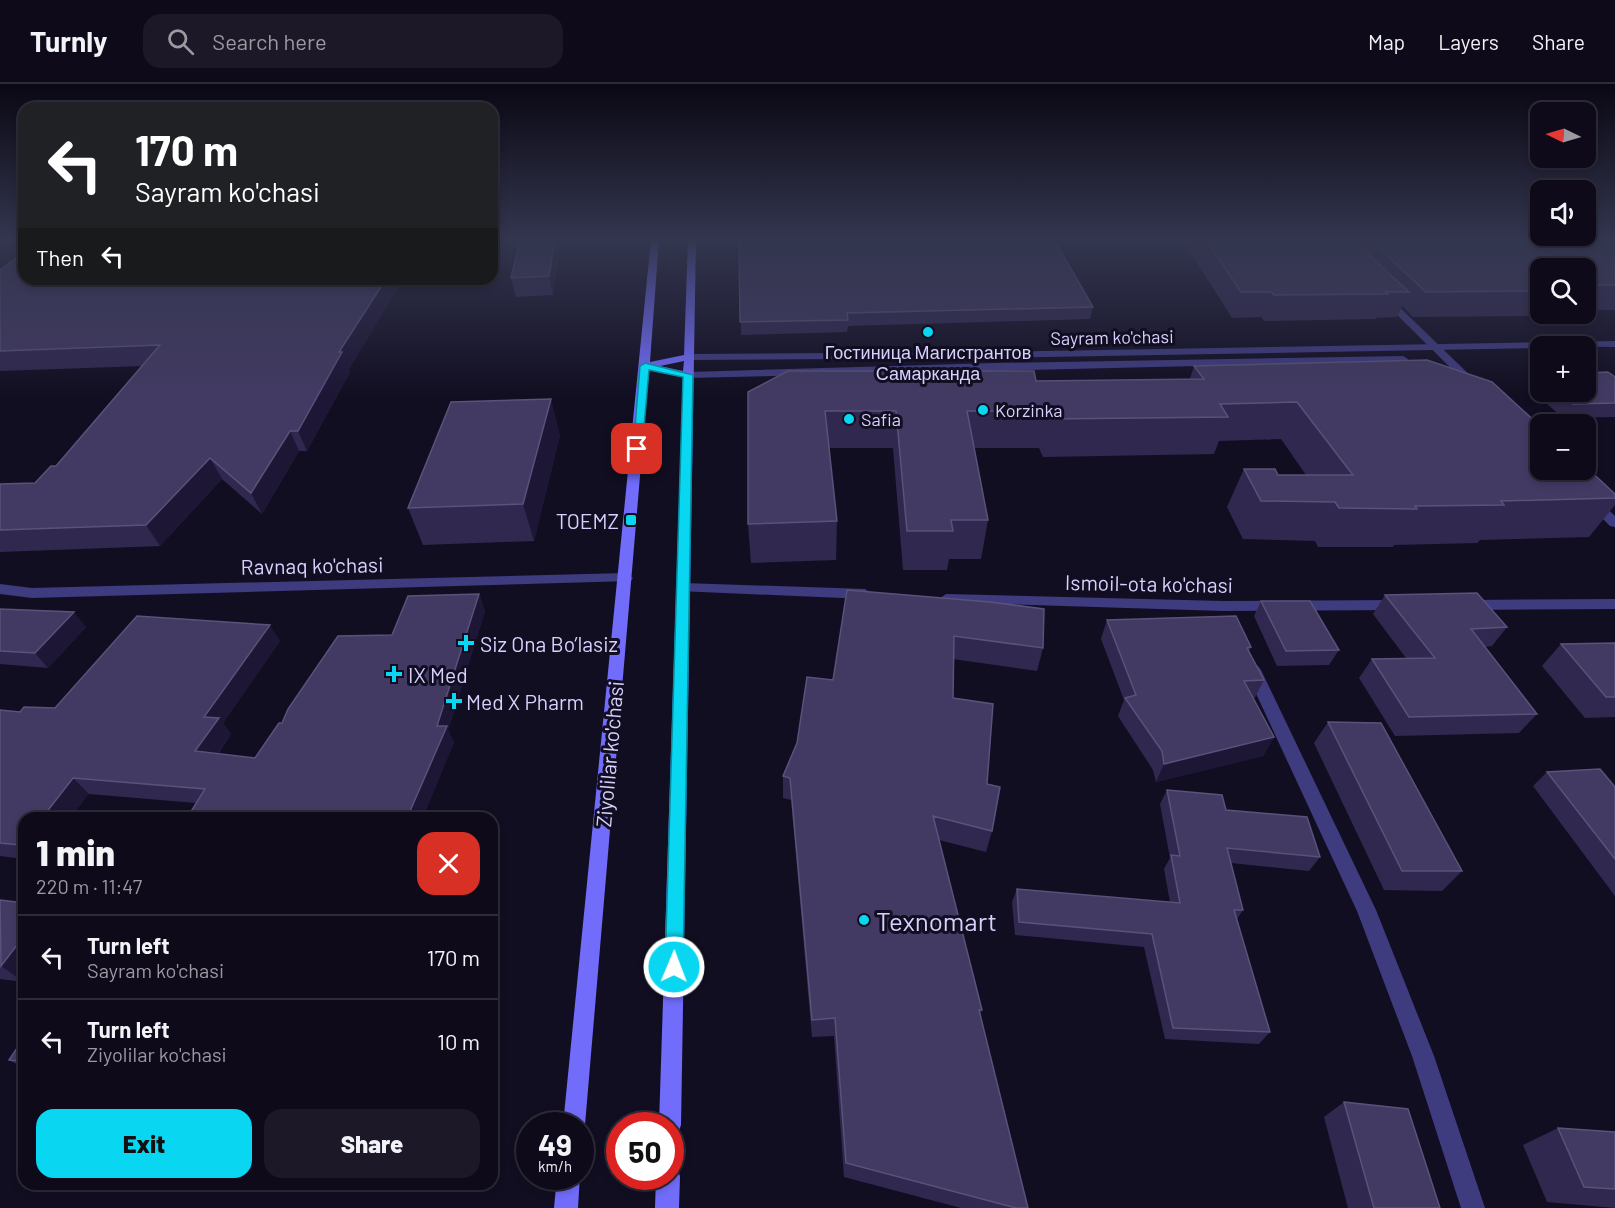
<!DOCTYPE html>
<html lang="en">
<head>
<meta charset="utf-8">
<style>
	:root { --surface:#0e0a1a; --page:#1c1827; --text:#f1f3f6; --muted:#9b9aa2; --line:#2e2b39; --accent:#09d7f2 }
	body { margin:0; font-family:Barlow,sans-serif; background:var(--page); color:var(--text); height:100vh; display:flex; flex-direction:column; font-size:22px; white-space:nowrap }
	* { box-sizing:border-box; margin:0 }
	p { font-size:20px; color:var(--muted) }
	.icon { flex:none; width:33px; height:33px; fill:none; stroke:currentColor; stroke-width:2; stroke-linecap:round; stroke-linejoin:round }
	.map { position:relative; flex:1; overflow:hidden }
	.details { position:absolute; left:18px; top:728px; width:480px; height:378px; display:flex; flex-direction:column; background:var(--surface); border-radius:18px; box-shadow:0 3px 9px #0003,0 0 0 2px var(--line) }
	.details>* { flex:none }
	.hud { position:absolute; left:18px; top:18px; width:480px; height:183px; border-radius:18px; box-shadow:0 3px 9px #0003,0 0 0 2px var(--line); background:#202124; color:#fff; overflow:hidden }
	.needle { width:39px; rotate:275deg }
	.buttons { position:absolute; left:1530px; top:18px; display:grid; gap:12px }
	.buttons a { display:grid; place-items:center; width:66px; height:66px; border-radius:12px; background:var(--surface); box-shadow:0 3px 9px #0003,0 0 0 2px var(--line); font-size:30px }
	.speed { position:absolute; left:516px; top:1028px; display:flex; gap:12px; font-size:30px; font-weight:700; text-align:center }
	.speed>* { display:grid; place-content:center; width:78px; height:78px; border-radius:50%; background:var(--surface); box-shadow:0 3px 9px #0003,0 0 0 2px var(--line); line-height:1 }
	.speed small { font-size:15px; font-weight:400 }
	.speed .limit { border:9px solid #d22; background:#fff; color:#111 }
	.pin { position:absolute; display:grid; place-items:center; width:51px; height:51px; color:#fff; margin:-26px; border-radius:12px; box-shadow:0 3px 9px #0006 }
	.me { position:absolute; width:66px; margin:-33px; rotate:1deg; stroke-linejoin:round; filter:drop-shadow(0 0 4px #0008) }
	.turn { display:flex; align-items:center; gap:21px; height:126px; padding:0 18px; font-size:27px }
	.turn .icon { width:78px; height:78px; stroke-width:2.5 }
	.turn b { display:block; font-size:42px; line-height:51px }
	.then { display:flex; align-items:center; height:57px; padding:0 18px; background:#0003; gap:12px; font-size:22px }
	.round { display:grid; place-items:center; flex:none; width:63px; height:63px; border-radius:18px; background:var(--page) }
	.summary { display:flex; align-items:center; justify-content:space-between; height:102px; padding:0 18px }
	h1 { font-size:36px; font-weight:800; line-height:45px }
	.cta { display:flex; gap:12px; margin-top:auto; padding:12px 18px }
	.cta a { flex:1; height:69px; border-radius:18px; background:var(--accent); color:#111; font-size:24px; font-weight:800; line-height:69px; text-align:center }
	.cta a+a { background:var(--page); color:var(--text) }
	ul { padding:0; list-style:none }
	li { display:flex; align-items:center; gap:18px; height:84px; padding:0 18px; border-top:2px solid var(--line) }
	li div { flex:1 }
	li b { display:block; font-size:22px }
	li em { font-style:normal }
	header { display:flex; align-items:center; gap:36px; box-sizing:border-box; height:84px; padding:0 30px; background:var(--surface); border-bottom:2px solid var(--line) }
	header strong { font-size:28px }
	nav { display:flex; gap:33px; margin-inline-start:auto; font-size:21px }
	.search { width:420px; height:54px; background:var(--page); display:flex; align-items:center; gap:15px; box-sizing:border-box; padding:0 21px; border-radius:18px; color:var(--muted); font-size:22px }
	.map>svg:first-child { display:block }
	.lines { fill:none; stroke-linecap:round; stroke-linejoin:round }
	.minor { fill:#3f3b7f; fill-rule:evenodd }
	.tertiary { fill:#3f3b7f; fill-rule:evenodd }
	.secondary { fill:#716cfa; fill-rule:evenodd }
	.wall { fill:#31284f }
	.shaded-wall { fill:#1d1635 }
	.building { fill:#423a62; stroke:#5a527a; stroke-width:1.5 }
	.route { fill:#09d7f2; stroke:#068c9d; stroke-width:1.5 }
	.poi-dot { fill:#09d7f2; stroke:#120e22; stroke-width:2 }
	.labels { text-anchor:middle; dominant-baseline:central; stroke-width:6; stroke-linejoin:round; paint-order:stroke }
	.far-street-label { font-size:18px; fill:#d7d1fd; stroke:#120e22 }
	.far-poi-label { font-size:18px; fill:#d7d1fd; stroke:#120e22; text-anchor:start }
	.poi-label { font-size:21px; fill:#d7d1fd; stroke:#120e22; text-anchor:start }
	.street-label { font-size:21px; fill:#d7d1fd; stroke:#120e22 }
	.near-poi-label { font-size:26px; fill:#d7d1fd; stroke:#120e22; text-anchor:start }
</style>
</head>
<body>
<header>
<strong>Turnly</strong>
<div class="search"><svg class="icon" aria-label="search" viewBox="0 0 24 24"><circle cx="10" cy="10" r="6"/><path d="M15 15l6 6"/></svg>Search here</div>
<nav><a>Map</a><a>Layers</a><a>Share</a></nav>
</header>
<div class="map">
<svg width="1615" height="1124" viewBox="0 0 1615 1124">
	<rect width="100%" height="100%" fill="#120e22"/>
	<g class="lines">
		<path class="minor" d="M 1382,212 L 1388,212 L 1479,300 L 1479,304 L 1471,304 L 1382,216 Z
			M 1592,413 L 1596,414 L 1615,432 L 1615,443 L 1610,442 L 1588,420 L 1586,417 Z
			M 626,489 L 633,494 L 631,497 L 32,514 L 0,510 L 0,500 L 32,504 Z
			M 683,499 L 865,505 L 872,510 L 865,515 L 678,507 L 676,504 L 678,501 Z
			M 946,510 L 1223,517 L 1399,516 L 1406,521 L 1399,526 L 1223,527 L 941,518 L 939,515 Z
			M 1615,515 L 1615,525 L 1468,526 L 1461,521 L 1468,516 Z
			M 1253,580 L 1258,582 L 1261,586 L 1376,826 L 1434,972 L 1485,1124 L 1461,1124 L 1412,972 L 1357,827 L 1245,586 L 1248,582 Z"/>
		<path class="tertiary" d="M 1615,257 L 1615,263 L 1540,262 L 1540,264 L 992,274 L 689,276 L 684,273 L 689,270 L 992,268 Z
			M 1403,272 L 1408,275 L 1407,277 L 688,294 L 683,291 L 688,288 L 996,279 Z"/>
		<path class="secondary" d="M 651,155 L 659,155 L 650,278 L 684,271 L 688,155 L 696,155 L 681,1041 L 678,1049 L 670,1052 L 670,1041 L 659,1041 L 683,293 L 649,286 L 585,1041 L 580,1050 L 580,1041 L 563,1041 ZM 684,277 L 683,287 L 660,282 Z
			M 670,1081 L 676,1084 L 680,1092 L 679,1124 L 655,1124 L 656,1092 L 670,1092 Z
			M 557,1092 L 580,1091 L 578,1124 L 554,1124 Z"/>
	</g>
	<path class="wall" d="M 520,155 L 557,155 L 559,167 L 553,211 L 516,213 L 511,194 Z
		M 737,155 L 1054,155 L 1093,223 L 1090,235 L 848,242 L 847,248 L 741,251 L 740,163 L 737,163 Z
		M 1182,155 L 1615,155 L 1615,226 L 1586,226 L 1586,184 L 1540,184 L 1540,226 L 1537,232 L 1413,233 L 1402,222 L 1397,233 L 1376,234 L 1376,235 L 1264,237 L 1261,233 L 1232,234 Z
		M 0,186 L 24,195 L 403,195 L 349,285 L 350,288 L 307,367 L 299,367 L 262,430 L 222,395 L 160,462 L 0,468 L 0,400 L 35,399 L 56,382 L 143,282 L 0,287 Z
		M 1194,282 L 1615,410 L 1615,421 L 1589,453 L 1480,456 L 1477,459 L 1394,461 L 1393,463 L 1318,463 L 1315,457 L 1243,455 L 1227,423 L 1244,385 L 1278,391 L 1306,391 L 1281,355 L 1219,357 L 1214,370 L 1043,373 L 1039,364 L 974,364 L 988,436 L 981,475 L 949,475 L 947,486 L 903,486 L 893,364 L 829,364 L 837,437 L 836,476 L 751,479 L 748,440 L 748,308 L 1036,297 L 1190,295 Z
		M 1538,290 L 1540,290 L 1540,308 L 1586,308 L 1615,293 L 1615,333 L 1563,334 L 1529,304 Z
		M 560,351 L 534,457 L 423,461 L 408,424 Z
		M 847,506 L 1043,564 L 1037,587 L 953,575 L 953,614 L 987,700 L 992,747 L 986,768 L 939,756 L 982,926 L 980,930 L 1028,1124 L 961,1124 L 844,1093 L 834,952 L 812,953 L 791,716 L 783,714 L 783,692 L 833,596 Z
		M 479,510 L 485,527 L 448,646 L 454,659 L 196,719 L 89,710 L 24,734 L 24,775 L 0,772 L 0,626 L 20,628 L 55,624 L 280,557 L 223,639 L 231,650 L 218,670 L 255,674 L 282,639 L 392,551 Z
		M 1385,511 L 1507,543 L 1492,562 L 1485,563 L 1537,630 L 1519,649 L 1395,652 L 1359,594 L 1372,575 L 1406,574 L 1373,530 Z
		M 1261,517 L 1339,566 L 1329,581 L 1277,582 L 1254,532 Z
		M 0,525 L 86,543 L 48,584 L 0,580 Z
		M 1107,536 L 1251,563 L 1249,567 L 1264,596 L 1254,615 L 1274,653 L 1263,672 L 1156,698 L 1153,686 L 1118,632 L 1124,616 L 1101,555 Z
		M 1615,559 L 1615,633 L 1585,634 L 1542,582 L 1561,560 Z
		M 1328,638 L 1462,787 L 1442,807 L 1384,806 L 1314,659 Z
		M 1547,688 L 1615,703 L 1615,812 L 1533,702 Z
		M 1167,706 L 1226,726 L 1320,773 L 1309,787 L 1231,779 L 1243,826 L 1237,835 L 1270,948 L 1259,960 L 1165,955 L 1144,863 L 1015,851 L 1012,818 L 1017,805 L 1170,818 L 1164,785 L 1170,774 L 1160,720 Z
		M 0,816 L 24,819 L 24,898 L 0,895 Z
		M 24,954 L 24,984 L 9,976 Z
		M 1344,1018 L 1440,1124 L 1348,1124 L 1324,1033 Z
		M 1558,1044 L 1615,1048 L 1615,1124 L 1547,1118 L 1523,1061 Z"/>
	<path class="shaded-wall" d="M 555,155 L 557,155 L 559,167 L 553,211 L 549,192 Z
		M 1540,187 L 1540,192 L 1537,197 L 1535,194 Z
		M 386,195 L 403,195 L 349,285 L 350,288 L 307,367 L 298,347 L 339,268 Z
		M 551,315 L 560,351 L 534,457 L 523,420 Z
		M 290,347 L 299,367 L 262,430 L 251,409 Z
		M 210,374 L 222,395 L 160,462 L 146,441 Z
		M 479,510 L 485,527 L 448,646 L 454,659 L 423,734 L 407,734 Z
		M 74,528 L 86,543 L 48,584 L 35,569 Z
		M 270,541 L 280,557 L 223,639 L 231,650 L 208,683 L 195,667 L 204,633 Z
		M 1274,653 L 1263,672 L 1156,698 L 1164,680 Z
		M 73,694 L 89,710 L 71,734 L 42,734 Z
		M 24,852 L 24,898 L 1,882 Z"/>
	<path class="building" d="M 520,155 L 555,155 L 549,192 L 511,194 Z
		M 739,155 L 1054,155 L 1093,223 L 847,229 L 848,236 L 740,238 Z
		M 1205,155 L 1352,155 L 1409,208 L 1386,208 L 1388,210 L 1274,211 L 1271,208 L 1241,208 Z
		M 1369,155 L 1615,155 L 1615,201 L 1594,201 L 1586,196 L 1586,184 L 1569,184 L 1552,173 L 1543,184 L 1540,184 L 1540,187 L 1535,194 L 1540,198 L 1540,207 L 1426,208 Z
		M 24,168 L 24,195 L 386,195 L 339,268 L 342,268 L 298,347 L 290,347 L 251,409 L 210,374 L 146,441 L 0,446 L 0,400 L 35,399 L 51,382 L 56,382 L 160,261 L 0,267 L 0,186 Z
		M 1427,276 L 1492,298 L 1540,342 L 1540,386 L 1586,386 L 1586,383 L 1615,410 L 1615,414 L 1501,417 L 1504,421 L 1415,422 L 1417,425 L 1339,424 L 1335,418 L 1261,417 L 1244,385 L 1275,385 L 1278,391 L 1353,391 L 1297,318 L 1220,320 L 1228,333 L 1051,335 L 1047,327 L 967,327 L 988,436 L 951,436 L 953,447 L 907,447 L 896,327 L 825,327 L 837,437 L 748,440 L 748,308 L 788,287 L 1034,287 L 1036,297 L 1204,295 L 1194,282 Z
		M 1608,288 L 1615,293 L 1615,319 L 1573,320 L 1559,308 L 1586,308 L 1586,289 Z
		M 551,315 L 523,420 L 408,424 L 451,318 Z
		M 847,506 L 990,518 L 1044,525 L 1043,564 L 954,552 L 953,614 L 993,620 L 987,700 L 1000,703 L 992,747 L 933,732 L 982,926 L 979,926 L 1028,1124 L 1016,1124 L 846,1079 L 835,934 L 812,936 L 790,694 L 783,692 L 797,659 L 807,593 L 833,596 Z
		M 1477,509 L 1507,543 L 1471,545 L 1537,630 L 1409,633 L 1372,575 L 1435,574 L 1385,511 Z
		M 479,510 L 437,642 L 447,642 L 407,734 L 187,734 L 205,705 L 73,694 L 42,734 L 24,734 L 24,756 L 20,761 L 0,759 L 0,626 L 20,628 L 24,623 L 55,624 L 137,532 L 270,541 L 204,633 L 219,634 L 195,667 L 255,674 L 279,639 L 282,639 L 288,625 L 338,552 L 392,551 L 408,512 Z
		M 1261,517 L 1310,517 L 1339,566 L 1286,567 Z
		M 0,525 L 74,528 L 35,569 L 0,567 Z
		M 1236,532 L 1251,563 L 1247,564 L 1264,596 L 1244,597 L 1274,653 L 1164,680 L 1162,667 L 1125,614 L 1136,611 L 1107,536 Z
		M 1615,559 L 1615,613 L 1606,613 L 1561,560 Z
		M 1328,638 L 1381,639 L 1462,787 L 1402,787 Z
		M 1600,685 L 1615,703 L 1615,775 L 1547,688 Z
		M 1167,706 L 1222,711 L 1226,726 L 1307,733 L 1320,773 L 1227,764 L 1243,826 L 1234,826 L 1270,948 L 1173,944 L 1152,850 L 1019,838 L 1017,805 L 1180,819 L 1171,771 L 1180,772 Z
		M 0,816 L 24,819 L 24,852 L 1,882 Z
		M 24,954 L 24,978 L 9,976 Z
		M 1344,1018 L 1408,1025 L 1440,1124 L 1374,1124 Z
		M 1558,1044 L 1615,1048 L 1615,1105 L 1584,1103 Z"/>
	<linearGradient id="sky" x2="0" y2="1"><stop stop-color="#0a0813"/><stop offset="0.5" stop-color="#33364f"/><stop offset="1" stop-color="#33364f" stop-opacity="0"/></linearGradient>
	<rect width="1615" height="312" fill="url(#sky)"/>
	<path class="route" d="M 645,279 L 693,291 L 683,883 L 680,889 L 674,891 L 667,889 L 665,883 L 683,293 L 649,286 L 642,365 L 637,368 L 633,367 L 640,282 Z"/>
	<g class="poi-dot">
		<circle cx="928" cy="248" r="6"/>
		<circle cx="983" cy="326" r="6"/>
		<circle cx="849" cy="335" r="6"/>
		<rect x="625" y="430" width="12" height="12" rx="3"/>
		<path d="M463 550h6v6h6v6h-6v6h-6v-6h-6v-6h6z"/>
		<path d="M391 581h6v6h6v6h-6v6h-6v-6h-6v-6h6z"/>
		<path d="M451 608h6v6h6v6h-6v6h-6v-6h-6v-6h6z"/>
		<circle cx="864" cy="836" r="6"/>
	</g>
	<g class="labels">
		<g class="far-street-label">
			<text transform="translate(1112 253) rotate(-1)">Sayram ko'chasi</text>
		</g>
		<g class="far-poi-label">
			<text x="928" y="268" text-anchor="middle">Гостиница Магистрантов<tspan x="928" dy="21">Самарканда</tspan></text>
			<text x="995" y="326">Korzinka</text>
			<text x="861" y="335">Safia</text>
		</g>
		<g class="poi-label">
			<text x="619" y="436" text-anchor="end">TOEMZ</text>
			<text x="480" y="559">Siz Ona Bo’lasiz</text>
			<text x="408" y="590">IX Med</text>
			<text x="466" y="617">Med X Pharm</text>
		</g>
		<g class="street-label">
			<text transform="translate(312 481) rotate(-1)">Ravnaq ko'chasi</text>
			<text transform="translate(1149 499) rotate(1)">Ismoil-ota ko'chasi</text>
			<text transform="translate(609 670) rotate(-85)">Ziyolilar ko'chasi</text>
		</g>
		<g class="near-poi-label">
			<text x="876" y="836">Texnomart</text>
		</g>
	</g>
</svg>
<div class="buttons">
<a><svg class="needle" viewBox="-14 -14 28 28"><path d="M0-13l5 13h-10z" fill="#e53935"/><path d="M0 13l5-13h-10z" fill="#9b9aa2"/></svg></a>
<a><svg class="icon" aria-label="sound" viewBox="0 0 24 24"><path d="M4 9h4l5-4v14l-5-4H4zM17 9q2 3 0 6"/></svg></a>
<a><svg class="icon" aria-label="search" viewBox="0 0 24 24"><circle cx="10" cy="10" r="6"/><path d="M15 15l6 6"/></svg></a>
<a>+</a>
<a>−</a>
</div>
<div class="speed"><div>49<small>km/h</small></div><div class="limit">50</div></div>
<div class="pin" style="left:637px;top:365px;background:#d93025"><svg class="icon" aria-label="arrive" viewBox="0 0 24 24"><path d="M6 21V4h12l-3 4 3 4H6"/></svg></div>
<svg class="me" style="left:674px;top:883px" viewBox="-20 -20 40 40"><circle r="17" fill="#09d7f2" stroke="#fff" stroke-width="3"/><path d="M0-11L8 9 0 5-8 9z" fill="#fff"/></svg>
<div class="hud">
<div class="turn"><svg class="icon" aria-label="left" viewBox="0 0 24 24"><path d="M17 20v-9H6M10 6l-5 5 5 5"/></svg><div><b>170 m</b>Sayram ko'chasi</div></div>
<div class="then">Then<svg class="icon" aria-label="left" viewBox="0 0 24 24"><path d="M17 20v-9H6M10 6l-5 5 5 5"/></svg></div>
</div>
<section class="details">
<div class="summary"><div><h1>1 min</h1><p>220 m · 11:47</p></div><a class="round" style="background:#d93025;color:#fff"><svg class="icon" aria-label="close" viewBox="0 0 24 24"><path d="M6 6l12 12M18 6L6 18"/></svg></a></div>
<ul>
<li><svg class="icon" aria-label="left" viewBox="0 0 24 24"><path d="M17 20v-9H6M10 6l-5 5 5 5"/></svg><div><b>Turn left</b><p>Sayram ko'chasi</p></div><em>170 m</em></li>
<li><svg class="icon" aria-label="left" viewBox="0 0 24 24"><path d="M17 20v-9H6M10 6l-5 5 5 5"/></svg><div><b>Turn left</b><p>Ziyolilar ko'chasi</p></div><em>10 m</em></li>
</ul>
<div class="cta"><a>Exit</a><a>Share</a></div>
</section>
</div>
</body>
</html>
